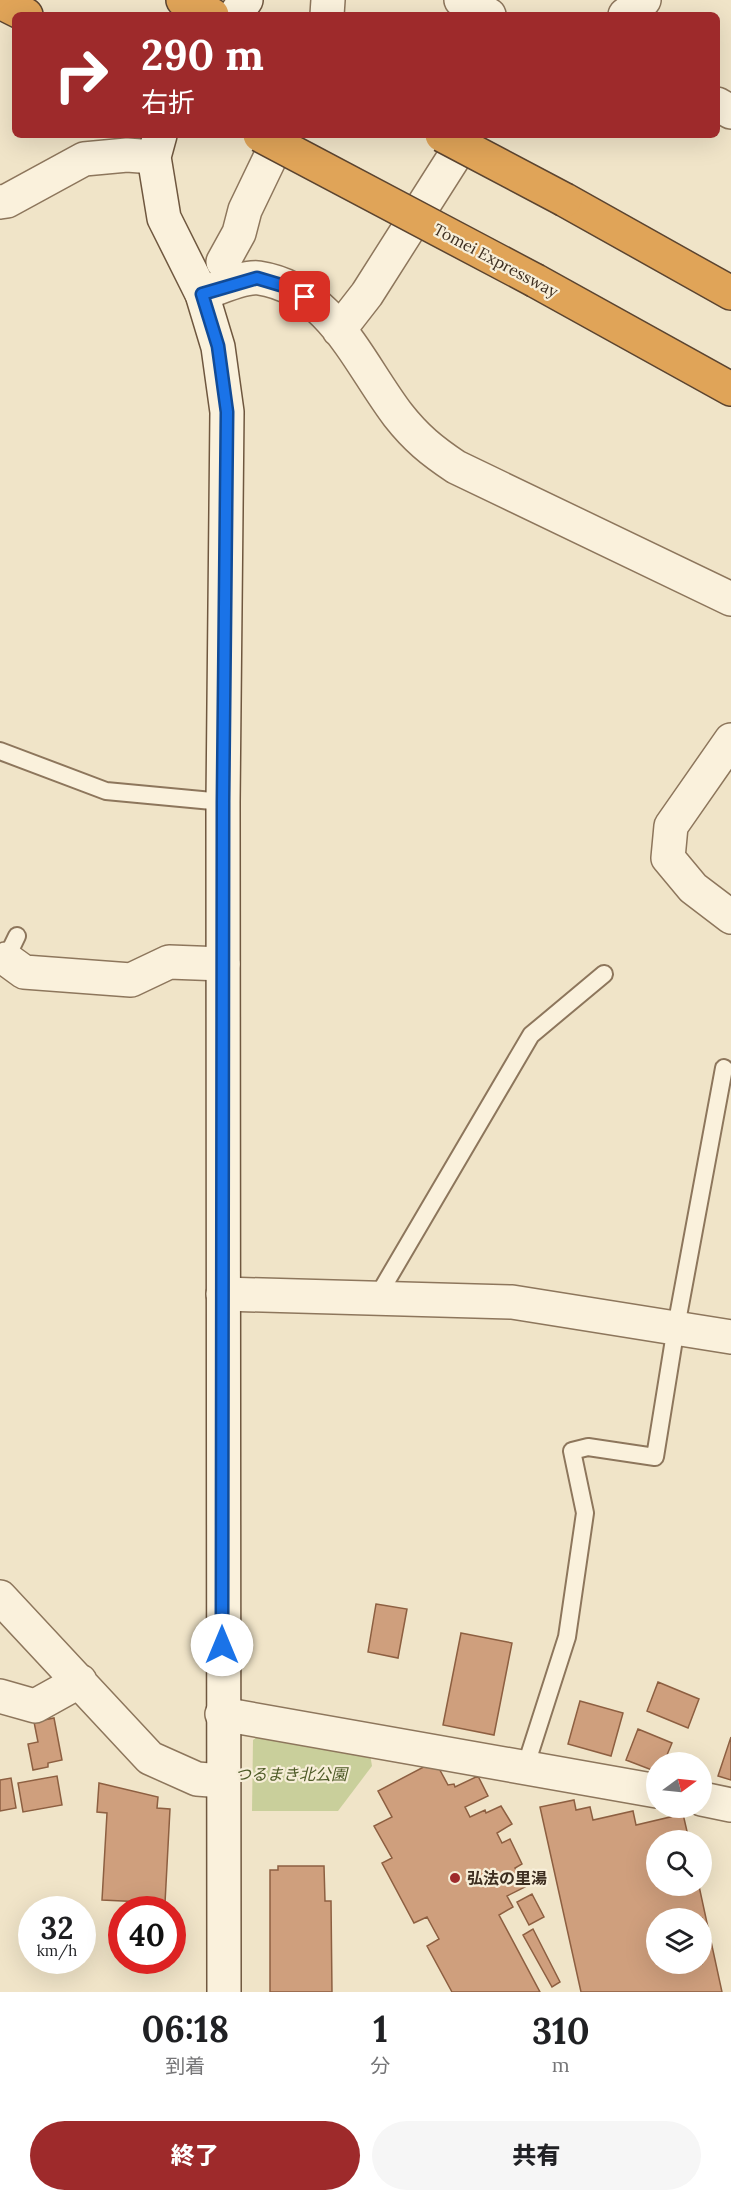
<!DOCTYPE html>
<html lang="ja">
<head>
<meta charset="utf-8">
<style>
	:root { --surface:#fff; --page:#f6f6f6; --text:#202124; --muted:#757577; --accent:#9e2a2b }
	body { margin:0; font-family:Lora,"Noto Sans JP",serif; background:var(--page); color:var(--text); height:100vh; display:flex; flex-direction:column; font-size:22px; white-space:nowrap }
	* { box-sizing:border-box; margin:0 }
	p { font-size:20px; color:var(--muted) }
	.icon { flex:none; width:33px; height:33px; fill:none; stroke:currentColor; stroke-width:2; stroke-linecap:round; stroke-linejoin:round }
	.map { position:relative; height:1992px; overflow:hidden }
	.drawer { display:flex; flex-direction:column; background:var(--surface); flex:1 }
	.drawer>* { flex:none }
	.top-card { position:absolute; left:12px; top:12px; width:708px; height:126px; border-radius:9px; box-shadow:0 6px 24px #0002; background:#9e2a2b; color:#fff; overflow:hidden }
	.needle { width:39px; rotate:75deg }
	.fabs { position:absolute; left:646px; top:1752px; display:grid; gap:12px }
	.fabs a { display:grid; place-items:center; width:66px; height:66px; border-radius:50%; background:var(--surface); box-shadow:0 6px 24px #0002; font-size:30px }
	.speed { position:absolute; left:18px; top:1896px; display:flex; gap:12px; font-size:30px; font-weight:700; text-align:center }
	.speed>* { display:grid; place-content:center; width:78px; height:78px; border-radius:50%; background:var(--surface); box-shadow:0 6px 24px #0002; line-height:1 }
	.speed small { font-size:15px; font-weight:400 }
	.speed .limit { border:9px solid #d22; background:#fff; color:#111 }
	.pin { position:absolute; display:grid; place-items:center; width:51px; height:51px; color:#fff; margin:-26px; border-radius:12px; box-shadow:0 3px 9px #0006 }
	.me { position:absolute; width:66px; margin:-33px; rotate:0deg; stroke-linejoin:round; filter:drop-shadow(0 0 4px #0008) }
	.turn { display:flex; align-items:center; gap:21px; height:126px; padding:0 30px; font-size:27px }
	.turn .icon { width:78px; height:78px; stroke-width:2.5 }
	.turn b { display:block; font-size:42px; line-height:51px }
	.eta { display:flex; justify-content:space-evenly; align-items:center; height:102px; text-align:center }
	.eta b { font-size:36px; font-weight:800; line-height:42px }
	.action { display:flex; gap:12px; margin-top:auto; padding:12px 30px }
	.action a { flex:1; height:69px; border-radius:36px; background:var(--accent); color:#fff; font-size:24px; font-weight:800; line-height:69px; text-align:center }
	.action a+a { background:var(--page); color:var(--text) }
	.map>svg:first-child { display:block }
	.green { fill:#c9cf9b }
	.building { fill:#cf9f7d; stroke:#8d5f41; stroke-width:1.5; fill-rule:evenodd }
	.lines { fill:none; stroke-linecap:round; stroke-linejoin:round }
	.lane-casing { stroke:#8d765c; stroke-width:20 }
	.street-casing { stroke:#8d765c; stroke-width:36 }
	.secondary-casing { stroke:#6f573f; stroke-width:36 }
	.highway-casing { stroke:#5b4430; stroke-width:36 }
	.lane { stroke:#faf1dc; stroke-width:16 }
	.street { stroke:#faf1dc; stroke-width:33 }
	.secondary { stroke:#faf1dc; stroke-width:33 }
	.highway { stroke:#e0a458; stroke-width:33 }
	.highway-bridge-casing { stroke:#5b4430; stroke-width:36; stroke-linecap:butt }
	.highway-bridge { stroke:#e0a458; stroke-width:33 }
	.route-casing { stroke:#114b97; stroke-width:15 }
	.route { stroke:#1a73e8; stroke-width:10 }
	.poi-dot { fill:#9e2a2b; stroke:#f7eed8; stroke-width:2 }
	.labels { text-anchor:middle; dominant-baseline:central; stroke-width:4.5; stroke-linejoin:round; paint-order:stroke }
	.street-label { font-size:16px; fill:#3d2e20; stroke:#f7eed8 }
	.park-label { font-size:16px; font-style:italic; fill:#4d5a26; stroke:#f7eed8 }
	.poi-label { font-size:16px; font-weight:bold; fill:#3d2e20; stroke:#f7eed8; text-anchor:start }
</style>
</head>
<body>
<div class="map">
<svg width="731" height="1992" viewBox="0 0 731 1992">
	<rect width="100%" height="100%" fill="#f0e4c8"/>
	<path class="green" d="M 265,1731 L 369,1748 L 372,1766 L 338,1811 L 252,1811 L 253,1740 Z"/>
	<path class="building" d="M 376,1604 L 407,1609 L 398,1658 L 368,1652 Z
		M 461,1633 L 512,1643 L 494,1735 L 443,1725 Z
		M 658,1682 L 699,1699 L 688,1728 L 647,1711 Z
		M 580,1701 L 623,1713 L 611,1756 L 568,1744 Z
		M 54,1718 L 62,1760 L 48,1763 L 48,1767 L 33,1770 L 28,1744 L 38,1742 L 34,1722 Z
		M 638,1729 L 672,1743 L 664,1762 L 657,1762 L 657,1772 L 626,1760 Z
		M 731,1737 L 731,1780 L 718,1776 Z
		M 435,1761 L 448,1785 L 454,1784 L 455,1787 L 478,1776 L 488,1796 L 465,1807 L 470,1817 L 485,1810 L 486,1813 L 501,1806 L 512,1824 L 497,1833 L 502,1843 L 510,1839 L 522,1864 L 515,1868 L 525,1887 L 507,1896 L 513,1907 L 499,1915 L 540,1992 L 452,1992 L 427,1946 L 439,1939 L 427,1917 L 414,1923 L 382,1863 L 392,1858 L 374,1826 L 392,1817 L 378,1791 Z
		M 57,1776 L 62,1805 L 23,1812 L 18,1783 Z
		M 11,1778 L 16,1808 L 0,1811 L 0,1780 Z
		M 99,1783 L 158,1797 L 157,1808 L 170,1809 L 165,1903 L 102,1900 L 107,1813 L 97,1812 Z
		M 574,1800 L 576,1810 L 590,1807 L 593,1820 L 633,1811 L 636,1825 L 683,1814 L 689,1840 L 657,1840 L 657,1886 L 699,1886 L 722,1992 L 581,1992 L 540,1807 ZM 657,1918 L 702,1918 L 702,1964 L 657,1964 Z
		M 278,1866 L 324,1866 L 325,1901 L 331,1901 L 332,1992 L 270,1992 L 270,1870 L 278,1870 Z
		M 532,1894 L 544,1917 L 529,1925 L 517,1902 Z
		M 533,1929 L 560,1982 L 552,1987 L 523,1935 Z"/>
	<g class="lines">
		<defs>
			<path id="lane" d="M 0,751 L 106,791 L 223,802
				M 3,965 L 17,936
				M 376,1299 L 531,1035 L 604,974
				M 525,1768 L 567,1637 L 585,1513 L 572,1451 L 588,1447 L 655,1457 L 676,1327 L 724,1068"/>
			<path id="street" d="M 461,0 L 489,15
				M 327,15 L 328,0
				M 625,15 L 644,0
				M 717,104 L 731,112
				M 0,202 L 7,201 L 84,159 L 127,155 L 154,157
				M 223,262 L 239,233 L 245,210 L 281,135
				M 202,294 C 216,289 244,276 259,278 C 331,289 359,364 398,415 C 416,438 432,451 456,467 L 731,599
				M 339,330 L 367,294 L 468,135
				M 731,740 L 671,826 L 668,858 L 693,888 L 731,917
				M 6,959 L 24,972 L 131,980 L 169,962 L 223,964
				M 223,1294 L 512,1302 L 731,1337
				M 0,1597 L 150,1758 L 197,1779 L 223,1781
				M 0,1696 L 35,1706 L 80,1681
				M 222,1714 L 657,1791
				M 702,1799 L 731,1805"/>
			<path id="secondary" d="M 235,15 L 246,0
				M 160,135 L 154,157 L 164,218 L 202,294 L 218,347 L 227,412 L 223,802 L 224,1992"/>
			<path id="highway" d="M 183,0 L 212,15
				M 0,2 L 26,15
				M 565,200 L 731,293
				M 536,281 L 731,389"/>
		</defs>
		<use href="#lane" class="lane-casing"/>
		<use href="#street" class="street-casing"/>
		<use href="#secondary" class="secondary-casing"/>
		<use href="#highway" class="highway-casing"/>
		<use href="#lane" class="lane"/>
		<use href="#street" class="street"/>
		<use href="#secondary" class="secondary"/>
		<use href="#highway" class="highway"/>
		<defs>
			<path id="highway-bridge" d="M 260,135 L 536,281
				M 442,135 L 565,200"/>
		</defs>
		<use href="#highway-bridge" class="highway-bridge-casing"/>
		<use href="#highway-bridge" class="highway-bridge"/>
	</g>
	<g class="lines">
		<defs>
			<path id="route" d="M 222,1645 L 223,802 L 227,412 L 218,346 L 202,294 L 257,278 L 294,289 L 305,297"/>
		</defs>
		<use href="#route" class="route-casing"/>
		<use href="#route" class="route"/>
	</g>
	<circle class="poi-dot" cx="455" cy="1878" r="6"/>
	<g class="labels">
		<g class="street-label">
			<text transform="translate(496 260) rotate(28)">Tomei Expressway</text>
		</g>
		<g class="park-label">
			<text x="291" y="1774">つるまき北公園</text>
		</g>
		<g class="poi-label">
			<text x="467" y="1878">弘法の里湯</text>
		</g>
	</g>
</svg>
<div class="fabs">
<a><svg class="needle" viewBox="-14 -14 28 28"><path d="M0-13l5 13h-10z" fill="#e53935"/><path d="M0 13l5-13h-10z" fill="#757577"/></svg></a>
<a><svg class="icon" aria-label="search" viewBox="0 0 24 24"><circle cx="10" cy="10" r="6"/><path d="M15 15l6 6"/></svg></a>
<a><svg class="icon" aria-label="layers" viewBox="0 0 24 24"><path d="M12 4l9 5-9 5-9-5zM3 14l9 5 9-5"/></svg></a>
</div>
<div class="speed"><div>32<small>km/h</small></div><div class="limit">40</div></div>
<div class="pin" style="left:305px;top:297px;background:#d93025"><svg class="icon" aria-label="arrive" viewBox="0 0 24 24"><path d="M6 21V4h12l-3 4 3 4H6"/></svg></div>
<svg class="me" style="left:222px;top:1645px" viewBox="-20 -20 40 40"><circle r="19" fill="#fff"/><path d="M0-13L10 11 0 6-10 11z" fill="#1a73e8"/></svg>
<div class="top-card">
<div class="turn"><svg class="icon" aria-label="right" viewBox="0 0 24 24"><path d="M7 20v-9h11M14 6l5 5-5 5"/></svg><div><b>290 m</b>右折</div></div>
</div>
</div>
<section class="drawer">
<div class="eta">
<div><b>06:18</b><p>到着</p></div>
<div><b>1</b><p>分</p></div>
<div><b>310</b><p>m</p></div>
</div>
<div class="action"><a>終了</a><a>共有</a></div>
</section>
</body>
</html>
